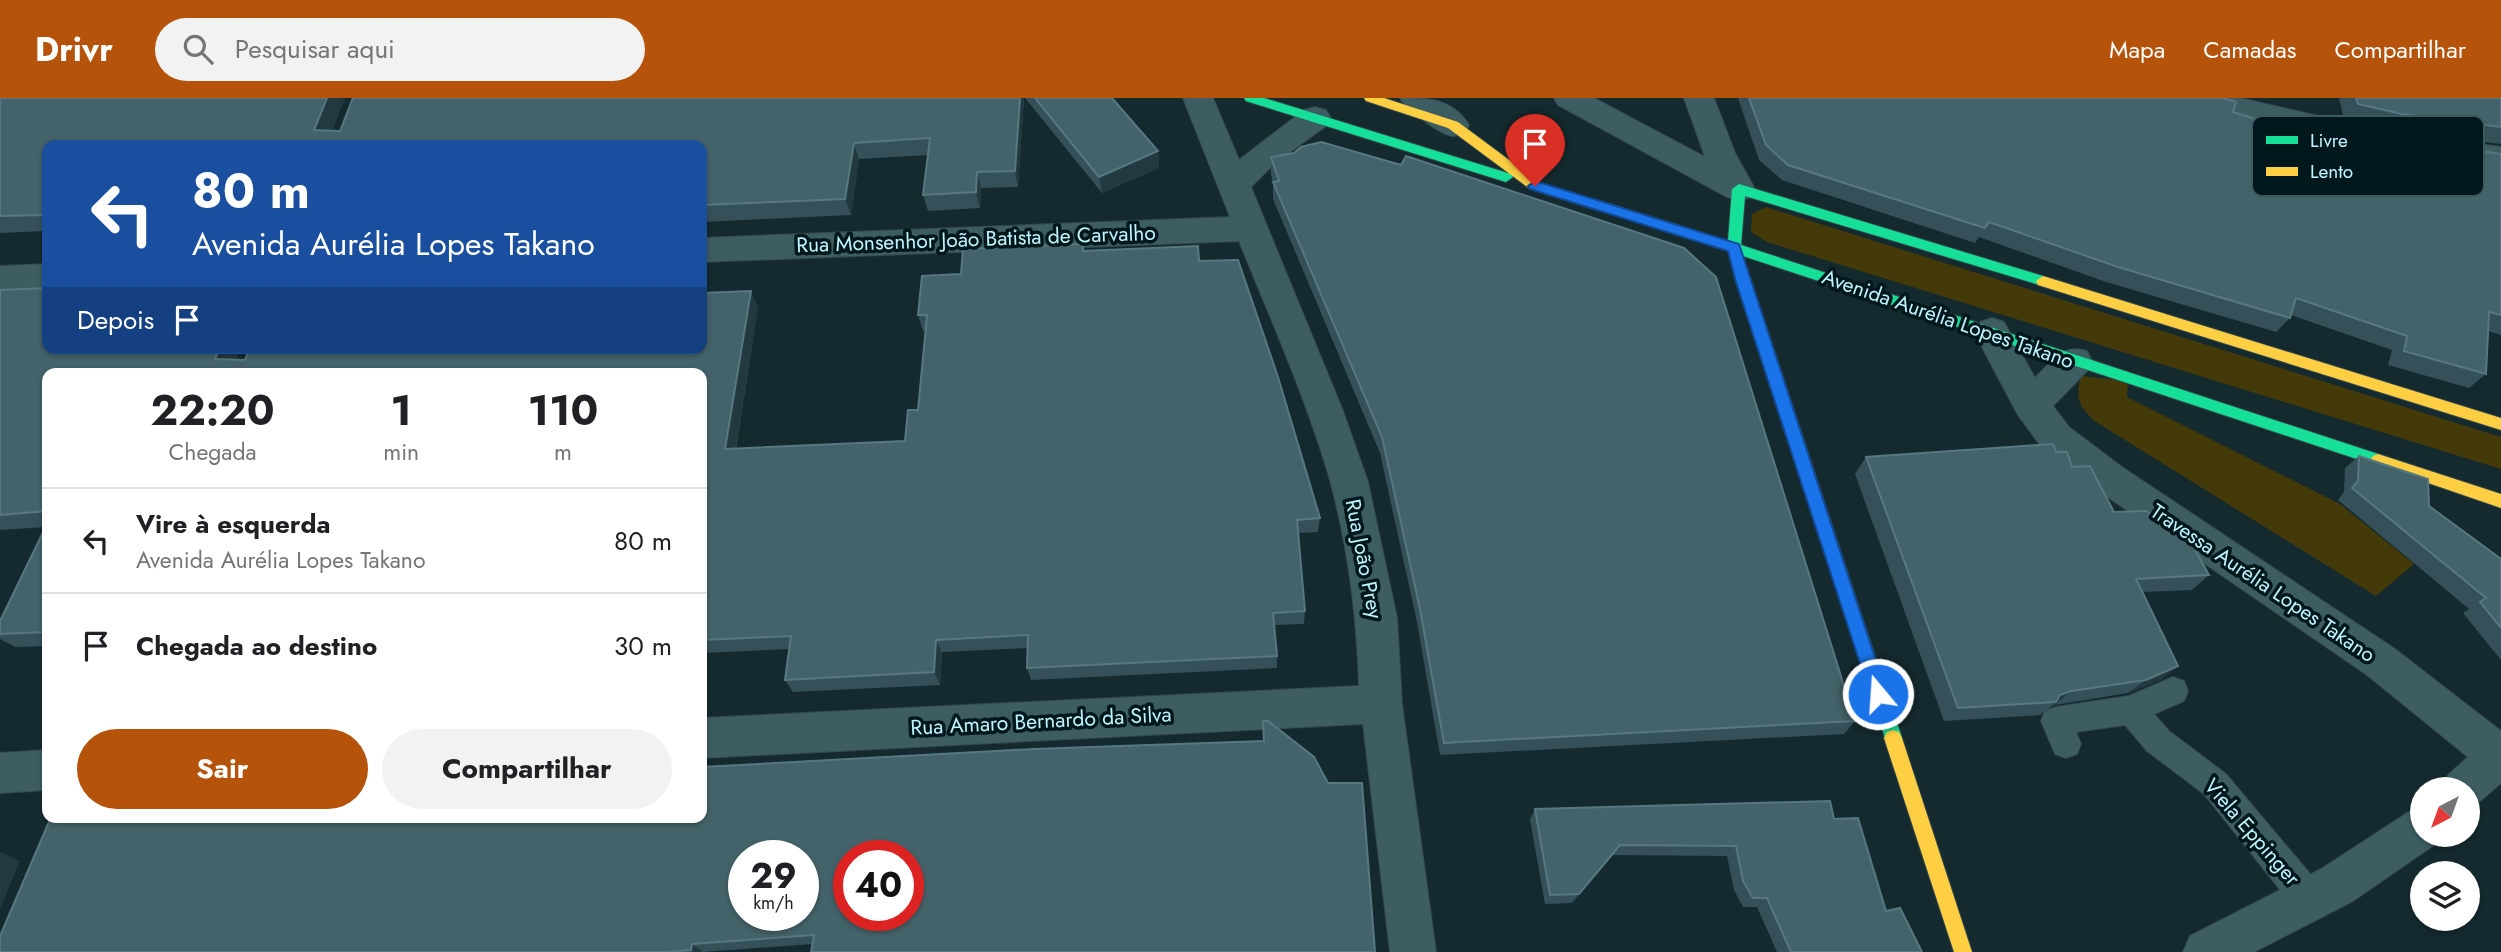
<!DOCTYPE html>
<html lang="pt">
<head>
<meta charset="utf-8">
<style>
	:root { --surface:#fff; --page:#f2f2f2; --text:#202124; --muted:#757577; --line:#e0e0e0; --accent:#b45309 }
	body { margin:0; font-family:Jost,sans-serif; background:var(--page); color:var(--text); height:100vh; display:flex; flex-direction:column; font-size:26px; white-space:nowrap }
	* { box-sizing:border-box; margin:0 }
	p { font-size:23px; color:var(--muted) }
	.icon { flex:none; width:38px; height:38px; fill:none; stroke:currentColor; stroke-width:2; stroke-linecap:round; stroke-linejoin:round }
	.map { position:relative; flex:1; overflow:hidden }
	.sheet { position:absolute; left:42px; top:270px; width:665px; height:455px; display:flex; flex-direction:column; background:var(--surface); border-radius:14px; box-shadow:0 2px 5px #0004 }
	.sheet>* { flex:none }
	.guide { position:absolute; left:42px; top:42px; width:665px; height:214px; border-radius:14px; box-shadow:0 2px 5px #0004; background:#1a4fa0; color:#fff; overflow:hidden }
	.needle { width:46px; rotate:221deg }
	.fabs { position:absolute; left:2410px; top:679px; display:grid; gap:14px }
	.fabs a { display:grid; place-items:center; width:70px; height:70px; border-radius:50%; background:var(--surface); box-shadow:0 2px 5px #0004; font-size:35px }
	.speed { position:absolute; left:728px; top:742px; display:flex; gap:14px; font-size:35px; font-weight:700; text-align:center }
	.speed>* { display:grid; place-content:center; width:91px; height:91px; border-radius:50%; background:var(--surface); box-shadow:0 2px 5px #0004; line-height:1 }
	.speed small { font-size:18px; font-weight:400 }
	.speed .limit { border:10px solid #d22; background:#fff; color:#111 }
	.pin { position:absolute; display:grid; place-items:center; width:60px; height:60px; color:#fff; margin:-72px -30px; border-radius:50% 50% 50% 0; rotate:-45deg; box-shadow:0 0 7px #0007 }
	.pin .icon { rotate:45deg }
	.me { position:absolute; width:77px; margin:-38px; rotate:342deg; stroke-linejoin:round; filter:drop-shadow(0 0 5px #0008) }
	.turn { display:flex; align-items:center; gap:24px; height:147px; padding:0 35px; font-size:32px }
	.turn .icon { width:91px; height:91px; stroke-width:2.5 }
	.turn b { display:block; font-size:49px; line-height:60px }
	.then { display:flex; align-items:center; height:66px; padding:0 35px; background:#0003; gap:14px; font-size:26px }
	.eta { display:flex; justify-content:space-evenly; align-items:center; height:119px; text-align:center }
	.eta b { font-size:42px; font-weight:700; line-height:49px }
	.button { display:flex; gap:14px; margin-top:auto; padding:14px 35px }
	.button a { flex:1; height:80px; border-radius:42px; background:var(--accent); color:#fff; font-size:28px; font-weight:700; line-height:80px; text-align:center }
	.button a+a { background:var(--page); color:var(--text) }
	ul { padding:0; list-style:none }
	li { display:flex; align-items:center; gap:21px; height:105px; padding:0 35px; border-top:2px solid var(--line) }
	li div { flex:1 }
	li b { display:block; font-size:26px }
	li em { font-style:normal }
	header { display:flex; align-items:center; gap:42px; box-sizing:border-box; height:98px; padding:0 35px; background:var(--accent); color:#fff }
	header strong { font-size:33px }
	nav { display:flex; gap:38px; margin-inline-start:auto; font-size:24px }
	.search { width:490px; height:63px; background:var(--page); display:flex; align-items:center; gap:18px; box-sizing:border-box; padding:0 24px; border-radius:38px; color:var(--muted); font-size:26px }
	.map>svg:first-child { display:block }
	.green { fill:#443a09 }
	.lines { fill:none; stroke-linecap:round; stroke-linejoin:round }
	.lane-casing { stroke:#33484c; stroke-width:2 }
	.street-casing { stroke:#33484c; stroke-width:2 }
	.fast-casing { stroke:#33484c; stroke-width:2 }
	.slow-casing { stroke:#33484c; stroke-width:2 }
	.lane { fill:#3d5d62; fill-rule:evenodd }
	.street { fill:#3d5d62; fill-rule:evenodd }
	.fast { fill:#16e098; fill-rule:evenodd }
	.slow { fill:#ffcf43; fill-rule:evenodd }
	.wall { fill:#355058 }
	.shaded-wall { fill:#223a3f }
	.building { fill:#446269; stroke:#577881; stroke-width:2; fill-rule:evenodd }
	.route { fill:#1a73e8; stroke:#114b97; stroke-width:2 }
	.labels { text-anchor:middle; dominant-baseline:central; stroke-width:7; stroke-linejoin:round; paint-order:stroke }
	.street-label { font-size:21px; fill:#bff3fe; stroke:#00181c }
	.key { fill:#00181c; stroke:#395a60; stroke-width:2 }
	.key-label { font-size:19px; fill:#bff3fe }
</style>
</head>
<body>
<header>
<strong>Drivr</strong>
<div class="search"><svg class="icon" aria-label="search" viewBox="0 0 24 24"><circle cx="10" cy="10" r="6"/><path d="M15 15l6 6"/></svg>Pesquisar aqui</div>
<nav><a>Mapa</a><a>Camadas</a><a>Compartilhar</a></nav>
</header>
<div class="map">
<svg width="2501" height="854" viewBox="0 0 2501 854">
	<rect width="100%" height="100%" fill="#142a2e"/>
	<path class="green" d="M 1766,109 L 2501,339 L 2501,371 L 1767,144 L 1751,134 L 1752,116 Z
		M 2081,278 L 2128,283 L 2127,299 L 2340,406 L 2414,466 L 2376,498 L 2096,324 C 2079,309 2075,301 2081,278 Z"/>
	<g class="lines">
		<defs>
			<path id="lane" d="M 2173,579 L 2184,583 L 2188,593 L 2184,603 L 2154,616 L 2169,633 L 2226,676 L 2321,789 L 2325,801 L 2321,813 L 2309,817 L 2297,813 L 2204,696 L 2147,653 L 2125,627 L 2076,634 L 2081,646 L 2077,656 L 2066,660 L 2055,656 L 2041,623 L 2045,613 L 2056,609 L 2129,598 Z"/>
			<path id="street" d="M 1183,0 L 1213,0 L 1239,62 L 1304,12 L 1315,9 L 1326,12 L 1331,20 L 1326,28 L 1275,65 L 1251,89 L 1343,313 L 1368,384 L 1397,520 L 1402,606 L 1436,854 L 1390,854 L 1363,626 L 702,660 L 702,620 L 1359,588 C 1357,519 1348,449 1330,382 C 1306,300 1271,222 1239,143 L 702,164 L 702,140 L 1230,119 Z
				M 1400,0 C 1428,0 1452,0 1469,27 L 1464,35 C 1463,35 1454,38 1453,38 C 1440,37 1406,11 1400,0 Z
				M 1554,0 L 1594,0 L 1705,59 L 1684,0 L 1714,0 L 1735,55 L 1755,91 L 1751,99 L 1739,103 L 1727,99 L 1558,7 Z
				M 2188,0 L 2240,0 L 2388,34 L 2501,49 L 2501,71 C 2395,60 2294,38 2192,7 Z
				M 47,166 L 47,192 L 0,194 L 0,168 Z
				M 1992,220 L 2004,224 L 2035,280 C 2051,264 2062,245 2087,253 L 2092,263 L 2087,273 L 2053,308 L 2069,329 L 2122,369 L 2395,551 L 2501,633 L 2501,685 L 2478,705 L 2468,710 L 2468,691 L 2442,691 L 2448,677 L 2468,659 L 2367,577 L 2096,391 L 2043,351 L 2018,317 L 1974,234 L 1980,224 Z
				M 47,652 L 47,692 L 0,695 L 0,655 Z
				M 2422,709 L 2422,737 L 2441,737 L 2437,745 L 2353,803 L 2254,854 L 2183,854 L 2190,838 L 2321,771 L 2407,715 Z"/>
			<path id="fast" d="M 1244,0 L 1264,0 L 1511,76 L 1513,79 L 1506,84 L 1246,3 Z
				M 1739,86 L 2043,178 L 2050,183 L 2043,188 L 1745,98 L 1741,147 L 2378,356 L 2383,358 L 2386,362 L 2383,366 L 2378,368 L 1743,158 L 1902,640 L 1899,646 L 1893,648 L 1887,646 L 1736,184 L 1728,153 L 1605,114 L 1603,111 L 1610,106 L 1728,143 L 1732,91 Z"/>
			<path id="slow" d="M 1364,0 L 1384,0 L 1458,24 L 1540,85 L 1615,108 L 1617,111 L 1610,116 L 1530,91 L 1448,30 L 1366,3 Z
				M 2043,178 L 2501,320 L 2501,332 L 2038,187 L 2036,183 Z
				M 2378,356 L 2501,396 L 2501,410 L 2373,366 L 2370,362 L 2373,358 Z
				M 1893,632 L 1899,634 L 1902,640 L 1972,854 L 1954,854 L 1884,640 L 1887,634 Z"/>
		</defs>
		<use href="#lane" class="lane-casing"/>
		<use href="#street" class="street-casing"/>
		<use href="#fast" class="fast-casing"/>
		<use href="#slow" class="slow-casing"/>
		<use href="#lane" class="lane"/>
		<use href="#street" class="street"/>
		<use href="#fast" class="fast"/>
		<use href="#slow" class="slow"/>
	</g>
	<path class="wall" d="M 0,0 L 340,33 L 1024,0 L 1018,89 L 981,90 L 980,110 L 928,113 L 923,97 L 928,57 L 859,61 L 851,117 L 702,124 L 702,47 L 47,47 L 47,133 L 0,135 Z
		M 1025,0 L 1112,0 L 1158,53 L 1159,70 L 1102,95 Z
		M 1738,0 L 2223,0 L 2233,14 L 2298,34 L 2355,47 L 2366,35 L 2501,56 L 2501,237 L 2488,233 L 2486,276 L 2469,290 L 2388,267 L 2392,252 L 2291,217 L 2290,220 L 2276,234 L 2106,184 L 1979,139 L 1975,145 L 1782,82 L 1759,62 Z
		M 2339,0 L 2501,0 L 2501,46 L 2388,31 L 2344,21 Z
		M 1271,59 L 1855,623 L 1844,636 L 1440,657 L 1417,524 L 1380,355 L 1273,101 L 1273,85 L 1271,77 Z
		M 1084,153 L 1199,163 L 1320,420 L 1318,434 L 1298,435 L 1305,513 L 1304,526 L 1274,527 L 1277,558 L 1277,570 L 1031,582 L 1027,570 L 1028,550 L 942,554 L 940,587 L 793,594 L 785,582 L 789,551 L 702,555 L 702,275 L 47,275 L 47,548 L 15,549 L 0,541 L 0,523 L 46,429 L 0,432 L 0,192 L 241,250 L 236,262 L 245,262 L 758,209 L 736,351 L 905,343 L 918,312 L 926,232 L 923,233 L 918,217 L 961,176 Z
		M 2056,354 L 2072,369 L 2114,414 L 2209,477 L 2192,492 L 2142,494 L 2178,568 L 2160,582 L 2128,595 L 2055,607 L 2052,608 L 2040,617 L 1944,623 L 1855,376 L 1866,359 Z
		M 2359,358 L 2429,408 L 2501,461 L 2501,562 L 2463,515 L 2469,511 L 2338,402 L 2344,394 L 2345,370 Z
		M 1263,623 L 1314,659 L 812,846 L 702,854 L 0,854 L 1263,644 Z
		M 1535,711 L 1834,721 L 1886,813 L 1922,854 L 1777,854 L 1757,809 L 1743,809 L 1734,792 L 1727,758 L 1613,757 L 1572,805 L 1545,806 L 1530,722 Z"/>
	<path class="shaded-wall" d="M 327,0 L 345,0 L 327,47 L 314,32 Z
		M 1020,0 L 1024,0 L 1018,89 L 1015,73 Z
		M 854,45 L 859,61 L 851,117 L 845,101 Z
		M 1158,53 L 1159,70 L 1102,95 L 1099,79 Z
		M 977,74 L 981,90 L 980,110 L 976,94 Z
		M 751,193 L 758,209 L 733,366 L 725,351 Z
		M 220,250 L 241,250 L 231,275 L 215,261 Z
		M 936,542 L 942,554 L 940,587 L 934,574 Z
		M 2178,568 L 2160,582 L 2128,595 L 2146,582 Z
		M 2071,593 L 2055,607 L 2052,608 L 2056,604 L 2060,597 Z
		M 1620,747 L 1613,757 L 1572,805 L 1579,796 Z
		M 0,754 L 20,763 L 0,811 Z
		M 692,846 L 702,853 L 702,854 L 694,854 L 691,852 Z"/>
	<path class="building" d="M 0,0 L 327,0 L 314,32 L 340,33 L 353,0 L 1020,0 L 1015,73 L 977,74 L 976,94 L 923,97 L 930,40 L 854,45 L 845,101 L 702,107 L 702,47 L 47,47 L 47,117 L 0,118 Z
		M 1035,0 L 1112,0 L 1158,53 L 1099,79 Z
		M 1749,0 L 2223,0 L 2236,4 L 2233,14 L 2298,34 L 2369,50 L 2366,35 L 2501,56 L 2501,217 L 2489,214 L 2486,276 L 2404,253 L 2407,238 L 2296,200 L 2290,220 L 2118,169 L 1989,124 L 1985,130 L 1788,67 L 1766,47 Z
		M 2356,0 L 2501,0 L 2501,29 L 2402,16 L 2358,6 Z
		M 1321,44 L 1401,67 L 1406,58 L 1684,150 L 1716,179 L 1855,623 L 1444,645 L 1420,511 L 1382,339 L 1273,84 L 1279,83 L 1271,59 L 1294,55 L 1301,49 Z
		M 1083,146 L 1083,153 L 1198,148 L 1199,163 L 1238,162 L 1278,279 L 1320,420 L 1297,422 L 1305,513 L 1273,515 L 1277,558 L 1027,570 L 1028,537 L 936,542 L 934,574 L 785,582 L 791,538 L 702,542 L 702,275 L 47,275 L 47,413 L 0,417 L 0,192 L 47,190 L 47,250 L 220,250 L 215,261 L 245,262 L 250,250 L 702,250 L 702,195 L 751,193 L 725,351 L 905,343 L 908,312 L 918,312 L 927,217 L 918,217 L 922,178 L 961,176 L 963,151 Z
		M 2053,346 L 2056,354 L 2067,354 L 2072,369 L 2090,368 L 2114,414 L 2146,413 L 2189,441 L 2209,477 L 2136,481 L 2178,568 L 2146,582 L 2071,593 L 2060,597 L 2056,604 L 1958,610 L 1866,359 Z
		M 2359,358 L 2428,381 L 2429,408 L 2501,461 L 2501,530 L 2480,504 L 2486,500 L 2352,390 L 2358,383 Z
		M 47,426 L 47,534 L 0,536 L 0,523 Z
		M 1263,623 L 1268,623 L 1314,659 L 1328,685 L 1362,685 L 1375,854 L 811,854 L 814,837 L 692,846 L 691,852 L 666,854 L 0,854 L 0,838 L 51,719 L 702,719 L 702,669 L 1034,651 L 1264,643 ZM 744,758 L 803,758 L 803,817 L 744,817 ZM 849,758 L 908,758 L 908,817 L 849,817 Z
		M 1830,703 L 1834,721 L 1858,720 L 1886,813 L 1900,810 L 1922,854 L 1791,854 L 1767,800 L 1753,800 L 1743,783 L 1736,748 L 1620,747 L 1579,796 L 1550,797 L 1535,711 Z"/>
	<path class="route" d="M 1535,83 L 1739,146 L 1887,596 L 1884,602 L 1878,604 L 1872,602 L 1870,596 L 1736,184 L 1728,153 L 1530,91 L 1528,88 Z"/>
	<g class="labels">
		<g class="street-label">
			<text transform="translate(976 141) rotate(-2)">Rua Monsenhor João Batista de Carvalho</text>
			<text transform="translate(1948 221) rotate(19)">Avenida Aurélia Lopes Takano</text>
			<text transform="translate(1364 461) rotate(79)">Rua João Prey</text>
			<text transform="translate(2263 485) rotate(34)">Travessa Aurélia Lopes Takano</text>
			<text transform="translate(1041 623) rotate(-3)">Rua Amaro Bernardo da Silva</text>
			<text transform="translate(2252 734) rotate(49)">Viela Eppinger</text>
		</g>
	</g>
	<rect x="2252" y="18" width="232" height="80" rx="10" class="key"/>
	<rect x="2266" y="38" width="32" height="8" fill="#16e098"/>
	<rect x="2266" y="69" width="32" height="9" fill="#ffcf43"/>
	<g class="key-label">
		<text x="2310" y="49">Livre</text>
		<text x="2310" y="80">Lento</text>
	</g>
</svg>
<div class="fabs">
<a><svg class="needle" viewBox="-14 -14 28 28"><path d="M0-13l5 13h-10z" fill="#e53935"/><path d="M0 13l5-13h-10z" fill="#757577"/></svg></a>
<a><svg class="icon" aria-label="layers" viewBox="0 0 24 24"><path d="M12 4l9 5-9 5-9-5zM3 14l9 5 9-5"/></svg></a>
</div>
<div class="speed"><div>29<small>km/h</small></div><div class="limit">40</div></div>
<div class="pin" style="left:1535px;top:88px;background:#d93025"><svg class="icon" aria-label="arrive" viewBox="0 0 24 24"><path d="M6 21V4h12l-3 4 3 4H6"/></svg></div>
<svg class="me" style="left:1878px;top:596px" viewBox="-20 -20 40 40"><circle r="17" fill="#1a73e8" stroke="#fff" stroke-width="3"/><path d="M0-11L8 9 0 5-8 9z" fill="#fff"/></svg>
<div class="guide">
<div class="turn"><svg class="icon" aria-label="left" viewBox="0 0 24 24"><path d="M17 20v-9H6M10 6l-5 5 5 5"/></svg><div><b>80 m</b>Avenida Aurélia Lopes Takano</div></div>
<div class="then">Depois<svg class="icon" aria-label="arrive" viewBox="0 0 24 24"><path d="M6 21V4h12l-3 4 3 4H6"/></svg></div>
</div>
<section class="sheet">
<div class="eta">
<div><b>22:20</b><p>Chegada</p></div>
<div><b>1</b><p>min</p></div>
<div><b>110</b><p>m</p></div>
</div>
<ul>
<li><svg class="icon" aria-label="left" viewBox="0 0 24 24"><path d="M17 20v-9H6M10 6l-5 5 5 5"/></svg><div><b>Vire à esquerda</b><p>Avenida Aurélia Lopes Takano</p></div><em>80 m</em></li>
<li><svg class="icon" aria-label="arrive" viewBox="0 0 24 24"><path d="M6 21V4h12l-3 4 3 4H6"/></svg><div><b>Chegada ao destino</b></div><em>30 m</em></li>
</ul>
<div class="button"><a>Sair</a><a>Compartilhar</a></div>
</section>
</div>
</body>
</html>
